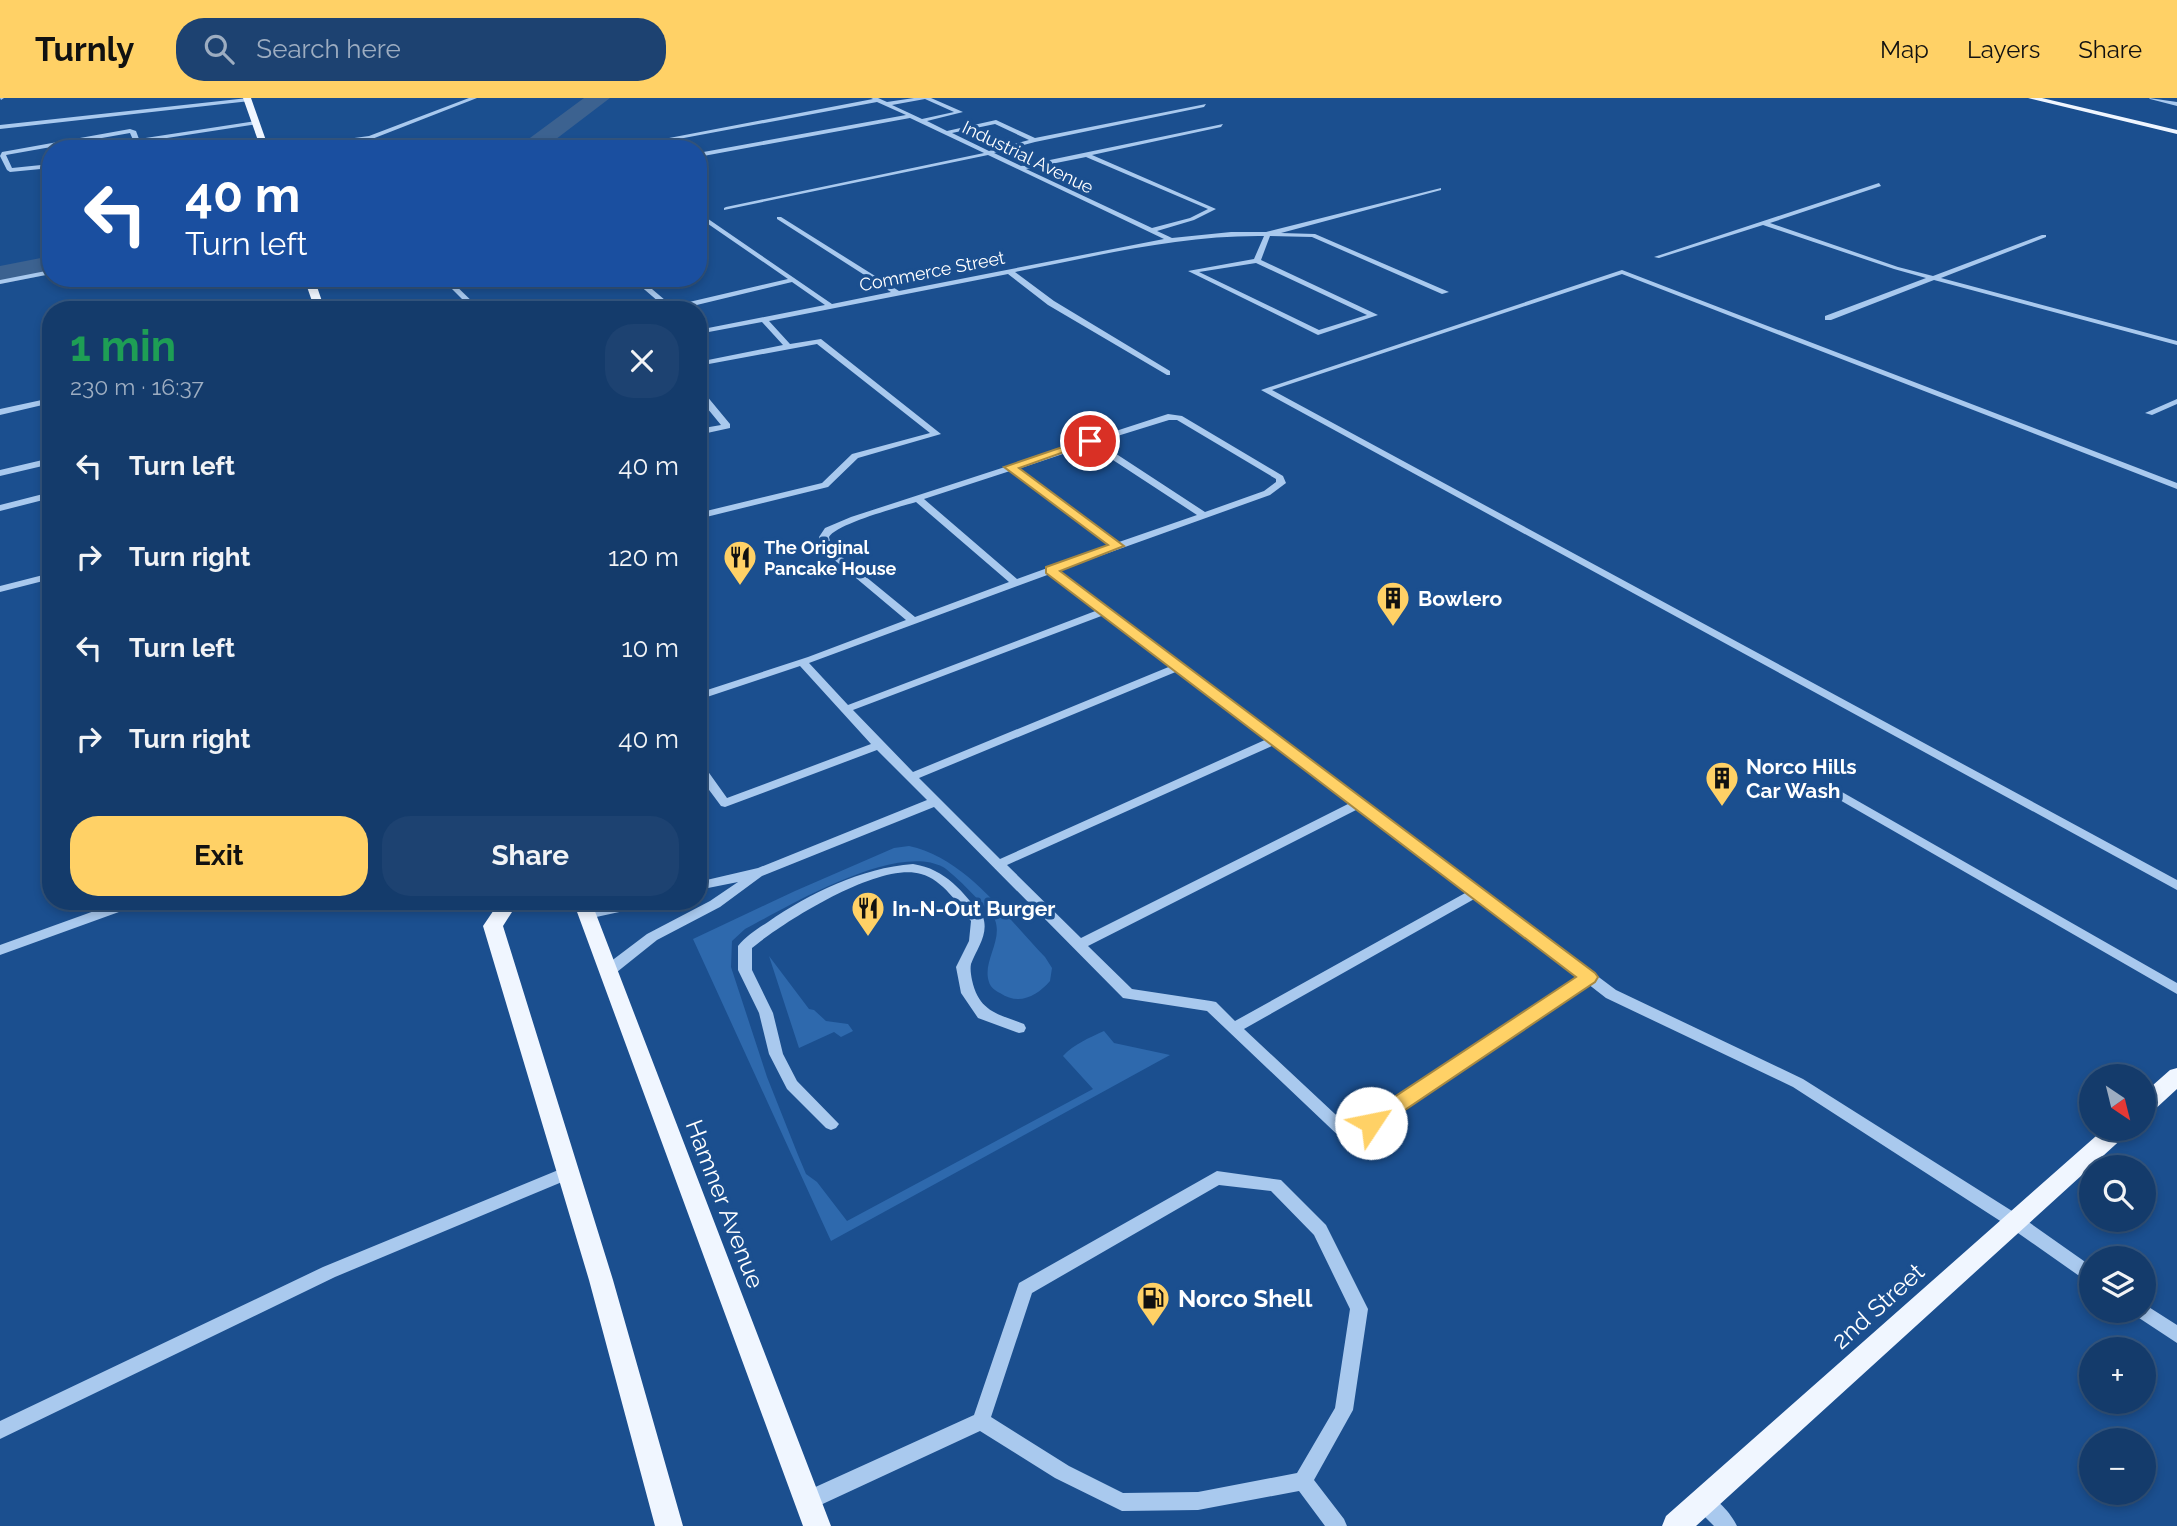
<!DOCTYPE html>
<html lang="en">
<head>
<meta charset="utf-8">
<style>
	:root { --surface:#143b6b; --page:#1d4271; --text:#f1f3f6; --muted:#9dadc1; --line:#33557e; --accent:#ffd166 }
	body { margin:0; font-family:Raleway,sans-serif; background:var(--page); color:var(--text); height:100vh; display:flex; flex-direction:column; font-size:26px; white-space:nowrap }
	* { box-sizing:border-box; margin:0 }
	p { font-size:23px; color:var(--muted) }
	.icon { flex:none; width:38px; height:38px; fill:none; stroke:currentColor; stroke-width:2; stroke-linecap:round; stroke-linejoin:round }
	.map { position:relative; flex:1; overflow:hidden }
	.details { position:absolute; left:42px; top:203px; width:665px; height:609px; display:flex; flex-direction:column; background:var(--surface); border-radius:28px; box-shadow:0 4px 10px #0003,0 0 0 2px var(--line) }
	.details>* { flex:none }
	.guide { position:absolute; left:42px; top:42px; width:665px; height:147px; border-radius:28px; box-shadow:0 4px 10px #0003,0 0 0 2px var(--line); background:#1a4fa0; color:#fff; overflow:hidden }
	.needle { width:46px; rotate:145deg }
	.controls { position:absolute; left:2079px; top:966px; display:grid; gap:14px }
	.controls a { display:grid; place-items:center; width:77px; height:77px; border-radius:50%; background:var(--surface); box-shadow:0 4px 10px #0003,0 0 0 2px var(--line); font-size:35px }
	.pin { position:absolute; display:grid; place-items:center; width:60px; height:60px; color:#fff; margin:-30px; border:4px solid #fff; border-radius:50%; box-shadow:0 2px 7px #0007 }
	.me { position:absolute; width:77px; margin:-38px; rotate:56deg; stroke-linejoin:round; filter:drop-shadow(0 0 5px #0008) }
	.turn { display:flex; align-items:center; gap:24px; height:147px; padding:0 28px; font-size:32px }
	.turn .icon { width:91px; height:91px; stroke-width:2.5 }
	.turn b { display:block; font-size:49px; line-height:60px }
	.round { display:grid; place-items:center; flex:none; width:74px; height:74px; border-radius:28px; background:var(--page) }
	.summary { display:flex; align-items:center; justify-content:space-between; height:119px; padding:0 28px }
	h1 { font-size:42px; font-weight:700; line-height:52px; color:#1e9e55 }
	.cta { display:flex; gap:14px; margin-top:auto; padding:14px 28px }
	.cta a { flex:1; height:80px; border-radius:28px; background:var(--accent); color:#111; font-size:28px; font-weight:700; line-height:80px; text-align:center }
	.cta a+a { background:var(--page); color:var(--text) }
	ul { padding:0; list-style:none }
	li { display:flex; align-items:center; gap:21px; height:91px; padding:0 28px }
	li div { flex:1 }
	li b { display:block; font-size:26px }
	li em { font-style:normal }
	header { display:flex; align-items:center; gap:42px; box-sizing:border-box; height:98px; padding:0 35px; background:var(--accent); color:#111 }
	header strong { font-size:33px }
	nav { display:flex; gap:38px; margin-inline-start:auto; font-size:24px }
	.search { width:490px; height:63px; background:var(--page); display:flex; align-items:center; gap:18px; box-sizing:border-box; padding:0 24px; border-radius:28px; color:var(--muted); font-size:26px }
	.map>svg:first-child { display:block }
	.green { fill:#2e69ad }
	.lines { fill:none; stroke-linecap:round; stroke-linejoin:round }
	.canal { fill:#3c6290; fill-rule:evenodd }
	.minor { fill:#a9c9ee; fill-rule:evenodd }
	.major { fill:#f0f6ff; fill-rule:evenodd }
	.route { fill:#ffd166; stroke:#a68842; stroke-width:2 }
	.labels { text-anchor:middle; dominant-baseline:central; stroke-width:7; stroke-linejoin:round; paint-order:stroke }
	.far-street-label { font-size:18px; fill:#fff; stroke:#1b4f8f }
	.far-poi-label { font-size:18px; font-weight:bold; fill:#fff; stroke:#1b4f8f; text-anchor:start }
	.poi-label { font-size:21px; font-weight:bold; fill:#fff; stroke:#1b4f8f; text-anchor:start }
	.near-street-label { font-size:24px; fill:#fff; stroke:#1b4f8f }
	.near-poi-label { font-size:24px; font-weight:bold; fill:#fff; stroke:#1b4f8f; text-anchor:start }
</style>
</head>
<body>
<header>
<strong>Turnly</strong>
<div class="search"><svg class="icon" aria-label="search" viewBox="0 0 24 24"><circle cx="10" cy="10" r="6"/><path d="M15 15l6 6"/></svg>Search here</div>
<nav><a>Map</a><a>Layers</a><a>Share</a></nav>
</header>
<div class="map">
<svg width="2177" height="1428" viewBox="0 0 2177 1428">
	<rect width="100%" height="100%" fill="#1b4f8f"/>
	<path class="green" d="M 909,748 C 966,760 1006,819 1045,859 L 1052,870 L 1050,883 C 1037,898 1019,908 1000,895 C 996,893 990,889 989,884 C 982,864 1003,843 995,822 C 990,812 952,774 943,769 C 895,744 789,808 745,831 L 732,843 L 731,869 L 767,979 L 798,1057 L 806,1076 L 817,1084 L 847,1123 L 1093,991 L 1063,958 C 1074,946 1089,940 1104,933 L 1114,945 L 1170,957 L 831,1143 L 693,841 L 795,793 L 894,750 Z
		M 769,858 L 809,911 L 814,912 L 826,923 L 848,926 L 853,933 L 841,939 L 834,934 L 799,950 Z"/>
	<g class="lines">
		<path class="canal" d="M 584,0 L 610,0 L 543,51 L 515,51 Z
			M 51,158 L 51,176 L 0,186 L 0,168 Z"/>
		<path class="minor" d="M 0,0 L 4,0 L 1,2 Z
			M 248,0 L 250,3 L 0,31 L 0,27 Z
			M 469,0 L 477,0 L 372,41 L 294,51 L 274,51 L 369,38 Z
			M 871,0 L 878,0 L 887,4 L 914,0 L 931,0 L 963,14 L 927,23 L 947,33 L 996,22 L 1035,40 L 1206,6 L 1204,9 L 1035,44 L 994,55 L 1021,68 L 1223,26 L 1221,29 L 1092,57 L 1216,111 L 1194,122 L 1157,133 L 1172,140 L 1231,134 L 1266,134 L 1441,90 L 1441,92 L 1281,135 L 1315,136 L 1449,194 L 1442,196 L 1312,139 L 1270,138 L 1261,162 L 1378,217 L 1318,237 L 1188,173 L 1254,161 L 1264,138 C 1179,137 1097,158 1015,174 L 1054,203 L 1170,273 L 1170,277 L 1167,277 L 1048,207 L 1008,176 L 769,223 L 790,246 L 821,241 L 941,336 L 858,360 L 828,389 L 698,421 L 698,415 L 822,385 L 852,356 L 930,335 L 817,246 L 698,268 L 698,264 L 783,247 L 762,224 L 698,236 L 698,232 L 825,207 L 792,184 L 676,212 L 667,212 L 663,208 L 645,212 L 630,212 L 659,204 L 631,180 L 639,180 L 672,208 L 788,181 L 698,119 L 698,114 L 832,206 L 891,194 L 777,121 L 777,119 L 781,119 L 899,193 L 1164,141 L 988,57 L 724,112 L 724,110 L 726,109 L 984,55 L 910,20 L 698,59 L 698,55 L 906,17 L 877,4 L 641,48 L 638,46 L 873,1 ZM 925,1 L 954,14 L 922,21 L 892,7 ZM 995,26 L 1029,42 L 989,53 L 952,35 ZM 1086,59 L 1208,111 L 1190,120 L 1152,130 L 1026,71 ZM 1256,165 L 1367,217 L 1319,232 L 1199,174 Z
			M 2149,0 L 2177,4 L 2177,8 L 2150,1 Z
			M 256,23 L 258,26 L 141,44 L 143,51 L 137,51 L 130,35 L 6,57 L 12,70 L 51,66 L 51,70 L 10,74 L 7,72 L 0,58 L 2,54 L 130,31 L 136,33 L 139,41 Z
			M 1879,85 L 1881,88 L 1770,125 L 1898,169 L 1933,178 L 2042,137 L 2046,137 L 2046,139 L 1941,180 L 2177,243 L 2177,247 L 1934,182 L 1831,222 L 1825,222 L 1825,218 L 1926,180 L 1894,171 L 1763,127 L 1659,160 L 1654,159 Z
			M 51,172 L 51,176 L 0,186 L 0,182 Z
			M 1622,172 L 2177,385 L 2177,391 L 1622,176 L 1272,292 L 2177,782 L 2177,792 L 1261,292 Z
			M 441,180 L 448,180 L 481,212 L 473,212 Z
			M 698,291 L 701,291 L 730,326 L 730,330 L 698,337 L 698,331 L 721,327 L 698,299 Z
			M 51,300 L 51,305 L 0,317 L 0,311 Z
			M 2177,301 L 2177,306 L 2152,317 L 2145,315 Z
			M 1168,316 L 1182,318 L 1283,378 L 1286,385 L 1270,397 L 1058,473 L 1616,892 L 1803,981 L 2020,1118 L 2091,1168 L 2091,1184 L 2085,1182 L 2008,1128 L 1793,989 L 1606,900 L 1588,886 L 1354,1043 L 1349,1045 L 1344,1043 L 1207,913 L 1123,900 L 934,709 L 762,778 L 720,809 L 657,842 L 612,878 L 602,878 L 600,874 L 602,870 L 647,836 L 710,803 L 738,784 L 698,792 L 698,784 L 758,770 L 927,702 L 877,652 L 725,709 L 721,708 L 698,677 L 698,664 L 702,665 L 727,700 L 871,646 L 800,568 L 698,602 L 698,595 L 808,559 L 906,522 L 825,454 L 819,439 L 825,430 L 851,419 ZM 1169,322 L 1177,322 L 1276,381 L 1276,384 L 1264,393 L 1205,414 L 1098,344 ZM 1090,347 L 1197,417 L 1119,444 L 1018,371 ZM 1010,373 L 1111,447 L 1017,481 L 924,401 ZM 916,404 L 1009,484 L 915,519 L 832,451 L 829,439 C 836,426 899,409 916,404 ZM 1050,476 L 1098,512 L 848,607 L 809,565 ZM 1104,517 L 1171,568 L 913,674 L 853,612 ZM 1178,573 L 1267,641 L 1000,761 L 919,680 ZM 1274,647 L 1350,705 L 1081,840 L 1007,767 ZM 1358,711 L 1467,794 L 1235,923 L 1216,904 L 1211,903 L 1132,891 L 1088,848 ZM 1476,800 L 1579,879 L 1350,1030 L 1244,931 Z
			M 51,360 L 51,366 L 0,378 L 0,372 Z
			M 51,394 L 51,400 L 0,413 L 0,407 Z
			M 51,475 L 51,481 L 0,494 L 0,488 Z
			M 1842,694 L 2177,885 L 2177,896 L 1838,701 L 1836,698 L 1838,695 Z
			M 913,766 C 946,771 963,794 983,819 C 989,836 977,850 971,866 C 970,871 971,877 972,882 C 979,914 998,916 1024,926 L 1026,930 L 1024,934 L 1019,935 L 978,920 L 961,895 L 956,869 L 969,843 L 971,823 C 958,806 943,782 921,776 C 880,763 783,824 752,850 L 752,872 L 773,915 L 783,956 L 797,983 L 839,1026 L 836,1030 L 831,1032 L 826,1030 L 787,991 L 769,956 L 759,915 L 738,872 L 738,848 C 746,838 757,831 768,824 C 810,795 861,770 913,766 Z
			M 122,803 L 142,803 L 141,806 L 0,857 L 0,847 Z
			M 625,803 L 653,803 L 647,808 L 587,821 L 582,819 L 580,816 L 582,813 L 587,811 Z
			M 568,1068 L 574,1069 L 576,1074 L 574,1079 L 335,1179 L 0,1341 L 0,1323 L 323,1169 Z
			M 1217,1073 L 1281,1082 L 1326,1127 L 1368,1211 L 1353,1312 L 1314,1382 L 1344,1421 L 1347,1428 L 1325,1428 L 1299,1393 L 1198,1412 L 1122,1413 L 1055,1380 L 980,1333 L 814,1410 L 807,1412 L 800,1410 L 798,1403 L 800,1396 L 974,1317 L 1019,1185 ZM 1219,1087 L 1271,1093 L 1314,1137 L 1350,1211 L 1335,1310 L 1297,1375 L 1198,1394 L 1123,1395 L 1069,1368 L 991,1319 L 1032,1195 Z
			M 2144,1206 L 2177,1227 L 2177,1245 L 2136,1218 L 2134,1213 L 2144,1213 Z
			M 1703,1394 C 1716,1399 1731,1415 1737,1428 L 1714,1428 L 1696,1410 L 1694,1403 L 1696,1396 Z"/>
		<path class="major" d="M 243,0 L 251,0 L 269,51 L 261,51 Z
			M 2028,0 L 2042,0 L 2177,32 L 2177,36 Z
			M 304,180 L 314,180 L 325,212 L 315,212 Z
			M 500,803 L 519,803 L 503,828 L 613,1182 L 683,1428 L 655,1428 L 589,1182 L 483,828 Z
			M 573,803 L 591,803 L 831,1428 L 803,1428 Z
			M 2177,970 L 2177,991 L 2152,1014 L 2144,1016 L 2144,995 L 2170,972 Z
			M 2104,1031 L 2129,1031 L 2126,1037 L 1696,1428 L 1662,1428 L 1666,1418 Z"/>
	</g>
	<path class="route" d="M 1086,341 L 1095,343 L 1019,370 L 1124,448 L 1060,473 L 1595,875 L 1598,879 L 1595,884 L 1378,1030 L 1371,1033 L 1364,1030 L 1361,1025 L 1364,1019 L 1576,879 L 1046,475 L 1046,469 L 1108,447 L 1004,369 Z"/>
	<defs>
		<symbol id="restaurant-pin" viewBox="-11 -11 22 30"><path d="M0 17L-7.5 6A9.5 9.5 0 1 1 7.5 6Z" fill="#ffd166" stroke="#1b4f8f"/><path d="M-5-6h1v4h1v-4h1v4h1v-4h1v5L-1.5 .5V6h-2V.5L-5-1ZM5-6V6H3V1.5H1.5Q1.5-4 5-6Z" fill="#111"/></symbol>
		<symbol id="building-pin" viewBox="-11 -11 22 30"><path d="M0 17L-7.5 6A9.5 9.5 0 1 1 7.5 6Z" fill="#ffd166" stroke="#1b4f8f"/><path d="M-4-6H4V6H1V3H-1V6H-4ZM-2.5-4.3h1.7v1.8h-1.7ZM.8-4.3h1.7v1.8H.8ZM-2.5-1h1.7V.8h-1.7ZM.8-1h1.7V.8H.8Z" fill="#111"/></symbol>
		<symbol id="fuel-pin" viewBox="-11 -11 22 30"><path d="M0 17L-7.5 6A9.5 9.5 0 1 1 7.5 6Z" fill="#ffd166" stroke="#1b4f8f"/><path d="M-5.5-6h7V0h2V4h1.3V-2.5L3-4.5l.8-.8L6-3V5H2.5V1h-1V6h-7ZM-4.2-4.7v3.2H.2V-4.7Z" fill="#111"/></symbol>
	</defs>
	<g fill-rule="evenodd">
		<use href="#restaurant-pin" x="721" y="440" width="38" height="52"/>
		<use href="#building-pin" x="1374" y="481" width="38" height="52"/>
		<use href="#building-pin" x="1703" y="661" width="38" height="52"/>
		<use href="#restaurant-pin" x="849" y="791" width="38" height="52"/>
		<use href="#fuel-pin" x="1134" y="1181" width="38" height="52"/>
	</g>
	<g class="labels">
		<g class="far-street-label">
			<text transform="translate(1028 59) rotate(26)">Industrial Avenue</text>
			<text transform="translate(932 173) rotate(-11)">Commerce Street</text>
		</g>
		<g class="far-poi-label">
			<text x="764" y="449">The Original<tspan x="764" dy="21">Pancake House</tspan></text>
		</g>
		<g class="poi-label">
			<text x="1418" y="500">Bowlero</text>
			<text x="1746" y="668">Norco Hills<tspan x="1746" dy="24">Car Wash</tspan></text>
			<text x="892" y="810">In-N-Out Burger</text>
		</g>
		<g class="near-street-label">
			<text transform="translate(725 1106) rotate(69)">Hamner Avenue</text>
			<text transform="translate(1878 1208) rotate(-42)">2nd Street</text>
		</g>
		<g class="near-poi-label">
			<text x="1178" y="1200">Norco Shell</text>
		</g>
	</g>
</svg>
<div class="controls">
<a><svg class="needle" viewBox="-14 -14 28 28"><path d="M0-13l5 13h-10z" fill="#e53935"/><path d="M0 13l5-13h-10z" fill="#9dadc1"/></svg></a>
<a><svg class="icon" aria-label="search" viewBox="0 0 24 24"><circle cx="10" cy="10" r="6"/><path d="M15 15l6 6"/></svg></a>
<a><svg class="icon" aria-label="layers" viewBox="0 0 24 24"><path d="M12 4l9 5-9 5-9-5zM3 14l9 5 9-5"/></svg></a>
<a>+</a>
<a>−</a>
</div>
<div class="pin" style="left:1090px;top:343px;background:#d93025"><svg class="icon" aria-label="arrive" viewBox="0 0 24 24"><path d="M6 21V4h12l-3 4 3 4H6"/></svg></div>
<svg class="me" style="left:1371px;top:1025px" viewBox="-20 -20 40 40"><circle r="19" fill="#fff"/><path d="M0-13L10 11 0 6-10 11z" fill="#ffd166"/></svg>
<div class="guide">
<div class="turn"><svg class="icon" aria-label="left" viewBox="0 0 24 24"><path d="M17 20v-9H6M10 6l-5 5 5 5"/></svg><div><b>40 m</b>Turn left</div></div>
</div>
<section class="details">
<div class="summary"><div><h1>1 min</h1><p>230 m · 16:37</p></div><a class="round"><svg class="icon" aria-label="close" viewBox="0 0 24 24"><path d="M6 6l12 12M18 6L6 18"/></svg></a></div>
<ul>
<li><svg class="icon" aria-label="left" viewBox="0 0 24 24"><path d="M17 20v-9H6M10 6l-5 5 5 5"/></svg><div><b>Turn left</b></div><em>40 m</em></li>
<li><svg class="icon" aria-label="right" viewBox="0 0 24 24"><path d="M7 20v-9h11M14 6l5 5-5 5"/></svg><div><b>Turn right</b></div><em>120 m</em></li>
<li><svg class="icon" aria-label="left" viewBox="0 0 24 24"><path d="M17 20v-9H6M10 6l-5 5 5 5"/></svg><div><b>Turn left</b></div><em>10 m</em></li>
<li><svg class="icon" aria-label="right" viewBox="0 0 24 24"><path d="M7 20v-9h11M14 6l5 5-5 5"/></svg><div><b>Turn right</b></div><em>40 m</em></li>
</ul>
<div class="cta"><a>Exit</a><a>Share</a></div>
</section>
</div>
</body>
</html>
